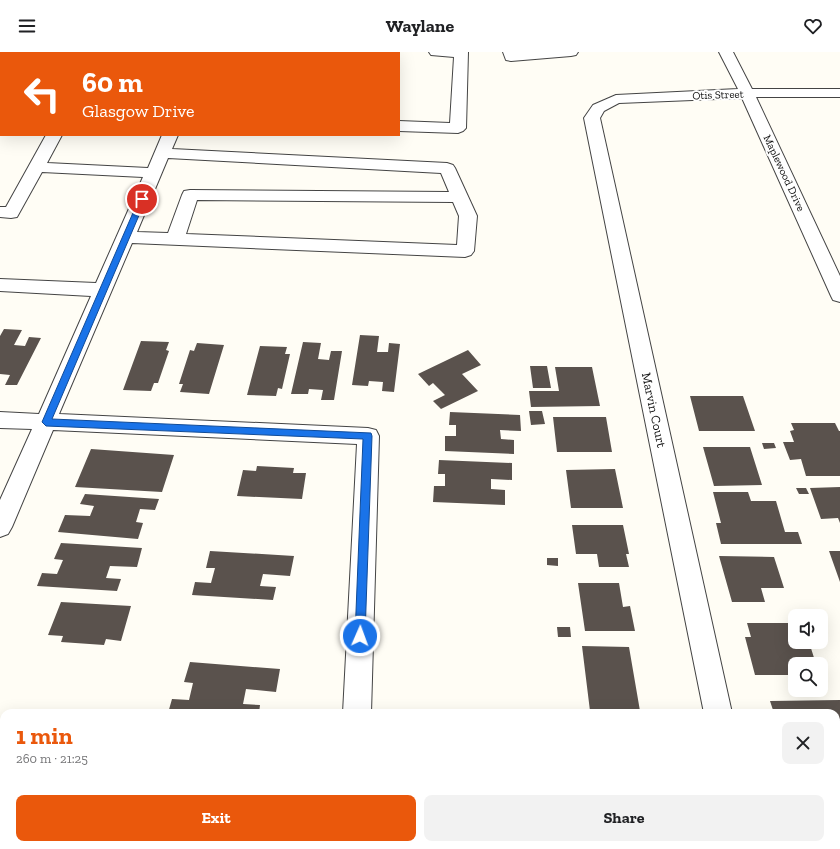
<!DOCTYPE html>
<html lang="en">
<head>
<meta charset="utf-8">
<style>
	:root { --surface:#fff; --page:#f2f2f2; --text:#202124; --muted:#757577; --accent:#ea580c }
	body { margin:0; font-family:"Zilla Slab",serif; background:var(--page); color:var(--text); height:100vh; display:flex; flex-direction:column; font-size:15px; white-space:nowrap }
	* { box-sizing:border-box; margin:0 }
	p { font-size:13px; color:var(--muted) }
	.icon { flex:none; width:22px; height:22px; fill:none; stroke:currentColor; stroke-width:2; stroke-linecap:round; stroke-linejoin:round }
	.map { position:relative; flex:1; overflow:hidden }
	.panel { position:absolute; left:0px; top:657px; width:840px; height:140px; display:flex; flex-direction:column; background:var(--surface); border-radius:12px 12px 0 0; box-shadow:0 4px 16px #0002 }
	.panel>* { flex:none }
	.top-card { position:absolute; left:0px; top:0px; width:400px; height:84px; box-shadow:0 4px 16px #0002; background:#ea580c; color:#fff; overflow:hidden }
	.controls { position:absolute; left:788px; top:557px; display:grid; gap:8px }
	.controls a { display:grid; place-items:center; width:40px; height:40px; border-radius:8px; background:var(--surface); box-shadow:0 4px 16px #0002; font-size:20px }
	.pin { position:absolute; display:grid; place-items:center; width:34px; height:34px; color:#fff; margin:-17px; border:2px solid #fff; border-radius:50%; box-shadow:0 1px 4px #0007 }
	.me { position:absolute; width:44px; margin:-22px; rotate:2deg; stroke-linejoin:round; filter:drop-shadow(0 0 3px #0008) }
	.turn { display:flex; align-items:center; gap:14px; height:84px; padding:0 16px; font-size:18px }
	.turn .icon { width:52px; height:52px; stroke-width:2.5 }
	.turn b { display:block; font-size:28px; line-height:34px }
	.round { display:grid; place-items:center; flex:none; width:42px; height:42px; border-radius:8px; background:var(--page) }
	.head { display:flex; align-items:center; justify-content:space-between; height:68px; padding:0 16px }
	h1 { font-size:24px; font-weight:700; line-height:30px; color:var(--accent) }
	.cta { display:flex; gap:8px; margin-top:auto; padding:8px 16px }
	.cta a { flex:1; height:46px; border-radius:8px; background:var(--accent); color:#fff; font-size:16px; font-weight:700; line-height:46px; text-align:center }
	.cta a+a { background:var(--page); color:var(--text) }
	header { display:flex; justify-content:space-between; align-items:center; height:52px; padding:0 16px; background:var(--surface); font-size:18px; font-weight:700 }
	.map>svg:first-child { display:block }
	.building { fill:#5a524d }
	.lines { fill:none; stroke-linecap:round; stroke-linejoin:round }
	.minor-casing { stroke:#444; stroke-width:2 }
	.minor { fill:#fff; fill-rule:evenodd }
	.route { fill:#1a73e8; stroke:#114b97 }
	.labels { text-anchor:middle; dominant-baseline:central; stroke-width:4; stroke-linejoin:round; paint-order:stroke }
	.far-street-label { font-size:11px; fill:#111; stroke:#fff }
	.street-label { font-size:13px; fill:#111; stroke:#fff }
</style>
</head>
<body>
<header><svg class="icon" aria-label="menu" viewBox="0 0 24 24"><path d="M4 6h16M4 12h16M4 18h16"/></svg>Waylane<svg class="icon" aria-label="heart" viewBox="0 0 24 24"><path d="M12 20l-8-8c-3-5 5-10 8-4 3-6 11-1 8 4z"/></svg></header>
<div class="map">
<svg width="840" height="797" viewBox="0 0 840 797">
	<rect width="100%" height="100%" fill="#fffdf5"/>
	<path class="building" d="M 4,277 L 22,278 L 14,293 L 25,294 L 29,285 L 41,286 L 17,333 L 5,333 L 10,323 L 0,322 L 0,284 Z
		M 360,283 L 379,284 L 377,300 L 388,300 L 389,291 L 400,292 L 394,340 L 382,339 L 383,330 L 369,329 L 368,334 L 352,333 Z
		M 141,289 L 169,290 L 166,298 L 169,299 L 158,331 L 154,331 L 151,339 L 123,338 Z
		M 303,290 L 321,291 L 318,307 L 329,308 L 331,299 L 342,299 L 334,348 L 321,348 L 323,338 L 309,337 L 308,342 L 291,342 Z
		M 197,291 L 224,293 L 209,342 L 180,340 L 183,332 L 179,332 L 190,298 L 194,299 Z
		M 260,294 L 287,295 L 285,302 L 290,302 L 282,337 L 278,336 L 276,344 L 247,343 Z
		M 468,298 L 481,313 L 462,322 L 478,339 L 441,357 L 433,349 L 445,343 L 433,331 L 429,334 L 418,322 Z
		M 530,314 L 547,314 L 551,336 L 533,336 Z
		M 555,315 L 592,315 L 600,354 L 531,355 L 529,339 L 559,339 Z
		M 690,344 L 743,344 L 755,379 L 699,379 Z
		M 529,359 L 542,359 L 545,372 L 531,373 Z
		M 450,360 L 520,363 L 521,379 L 500,378 L 501,387 L 514,388 L 514,402 L 445,399 L 445,384 L 456,384 L 456,373 L 449,373 Z
		M 553,365 L 606,365 L 612,400 L 557,400 Z
		M 791,371 L 835,371 L 839,379 L 840,379 L 840,424 L 806,424 L 801,407 L 790,408 L 783,390 L 794,390 L 790,379 L 794,378 Z
		M 762,391 L 774,391 L 776,396 L 764,397 Z
		M 703,395 L 750,395 L 762,433 L 714,434 Z
		M 91,397 L 174,403 L 162,440 L 75,435 Z
		M 439,408 L 512,411 L 512,428 L 491,427 L 491,437 L 505,438 L 505,453 L 433,450 L 434,434 L 445,434 L 445,422 L 438,422 Z
		M 257,414 L 294,416 L 293,421 L 306,421 L 302,447 L 237,444 L 243,418 L 256,419 Z
		M 615,417 L 623,456 L 571,456 L 566,418 Z
		M 840,435 L 840,471 L 838,466 L 821,467 L 810,436 Z
		M 796,436 L 806,436 L 809,442 L 799,442 Z
		M 713,440 L 748,440 L 751,449 L 776,449 L 785,480 L 798,480 L 802,492 L 721,492 L 716,471 L 721,471 Z
		M 85,442 L 159,447 L 155,458 L 140,457 L 136,470 L 143,471 L 138,487 L 58,480 L 65,463 L 90,464 L 94,454 L 80,452 Z
		M 572,473 L 623,473 L 629,502 L 626,502 L 629,515 L 599,515 L 597,502 L 576,502 Z
		M 61,491 L 142,496 L 137,515 L 110,514 L 106,526 L 121,527 L 117,539 L 37,534 L 42,521 L 57,522 L 63,508 L 54,507 Z
		M 210,499 L 294,504 L 290,524 L 263,522 L 260,534 L 276,535 L 273,548 L 192,543 L 195,530 L 211,531 L 215,516 L 206,516 Z
		M 829,499 L 840,499 L 840,530 Z
		M 719,504 L 774,505 L 784,536 L 761,536 L 765,550 L 732,550 Z
		M 547,506 L 558,506 L 558,514 L 547,513 Z
		M 578,531 L 619,531 L 623,555 L 630,554 L 635,579 L 585,579 Z
		M 61,550 L 131,554 L 121,589 L 106,587 L 104,593 L 61,590 L 63,584 L 48,583 Z
		M 747,571 L 795,571 L 795,590 L 809,590 L 816,612 L 795,612 L 795,623 L 755,623 L 745,585 L 751,585 Z
		M 557,575 L 570,575 L 571,585 L 558,585 Z
		M 582,594 L 629,595 L 640,659 L 590,659 Z
		M 190,610 L 280,617 L 276,640 L 246,637 L 243,652 L 260,653 L 259,661 L 168,661 L 172,647 L 189,648 L 193,631 L 184,630 Z
		M 840,648 L 840,692 L 836,692 L 836,661 L 774,661 L 770,649 Z
		M 0,698 L 4,698 L 4,726 L 0,726 Z
		M 836,752 L 840,752 L 840,797 L 818,797 L 817,793 L 836,793 Z
		M 194,793 L 285,793 L 285,797 L 193,797 Z
		M 471,793 L 537,793 L 538,797 L 472,797 Z
		M 602,793 L 660,793 L 660,797 L 602,797 Z"/>
	<g class="lines">
		<defs>
			<path id="minor" d="M 43,0 L 111,0 L 112,1 L 44,1 Z
				M 429,0 L 468,0 L 466,76 L 463,79 L 458,81 L 399,79 L 399,69 L 450,71 L 454,5 L 431,3 Z
				M 503,0 L 578,0 L 576,3 L 571,4 L 511,9 L 506,8 Z
				M 719,0 L 733,0 L 752,37 L 840,37 L 840,45 L 756,45 L 840,224 L 840,250 L 833,248 L 831,244 L 742,46 L 619,51 L 604,59 L 600,66 L 732,661 L 704,661 L 584,66 L 593,53 L 616,43 L 738,37 Z
				M 0,18 L 1,18 L 1,26 L 0,26 Z
				M 0,69 L 1,69 L 1,79 L 0,79 Z
				M 46,83 L 62,83 L 47,111 L 148,116 L 162,83 L 178,83 L 172,97 L 447,111 L 453,113 L 455,116 L 477,164 L 474,199 L 471,203 L 465,205 L 132,191 L 59,362 L 368,376 L 376,378 L 379,384 L 371,661 L 343,661 L 357,392 L 53,378 L 12,475 L 8,482 L 0,485 L 0,448 L 32,377 L 0,376 L 0,360 L 39,362 L 91,244 L 0,239 L 0,227 L 96,231 L 143,125 L 42,120 L 17,165 L 11,166 L 0,165 L 0,155 L 6,155 ZM 168,106 L 441,121 L 449,140 L 190,138 L 184,139 L 182,143 L 168,181 L 137,180 ZM 197,148 L 453,150 L 459,164 L 457,193 L 186,182 Z
				M 337,793 L 367,793 L 367,797 L 337,797 Z
				M 731,793 L 761,793 L 762,797 L 732,797 Z"/>
		</defs>
		<use href="#minor" class="minor-casing"/>
		<use href="#minor" class="minor"/>
	</g>
	<path class="route" d="M 142,145 L 146,147 L 52,367 L 371,381 L 372,384 L 365,584 L 364,587 L 360,589 L 356,587 L 355,584 L 363,387 L 46,374 L 42,370 L 139,147 Z"/>
	<g class="labels">
		<g class="far-street-label">
			<text transform="translate(718 43) rotate(-2)">Otis Street</text>
			<text transform="translate(784 121) rotate(65)">Maplewood Drive</text>
		</g>
		<g class="street-label">
			<text transform="translate(654 358) rotate(78)">Marvin Court</text>
		</g>
	</g>
</svg>
<div class="controls">
<a><svg class="icon" aria-label="sound" viewBox="0 0 24 24"><path d="M4 9h4l5-4v14l-5-4H4zM17 9q2 3 0 6"/></svg></a>
<a><svg class="icon" aria-label="search" viewBox="0 0 24 24"><circle cx="10" cy="10" r="6"/><path d="M15 15l6 6"/></svg></a>
</div>
<div class="pin" style="left:142px;top:147px;background:#d93025"><svg class="icon" aria-label="arrive" viewBox="0 0 24 24"><path d="M6 21V4h12l-3 4 3 4H6"/></svg></div>
<svg class="me" style="left:360px;top:584px" viewBox="-20 -20 40 40"><circle r="17" fill="#1a73e8" stroke="#fff" stroke-width="3"/><path d="M0-11L8 9 0 5-8 9z" fill="#fff"/></svg>
<div class="top-card">
<div class="turn"><svg class="icon" aria-label="left" viewBox="0 0 24 24"><path d="M17 20v-9H6M10 6l-5 5 5 5"/></svg><div><b>60 m</b>Glasgow Drive</div></div>
</div>
<section class="panel">
<div class="head"><div><h1>1 min</h1><p>260 m · 21:25</p></div><a class="round"><svg class="icon" aria-label="close" viewBox="0 0 24 24"><path d="M6 6l12 12M18 6L6 18"/></svg></a></div>
<div class="cta"><a>Exit</a><a>Share</a></div>
</section>
</div>
</body>
</html>
